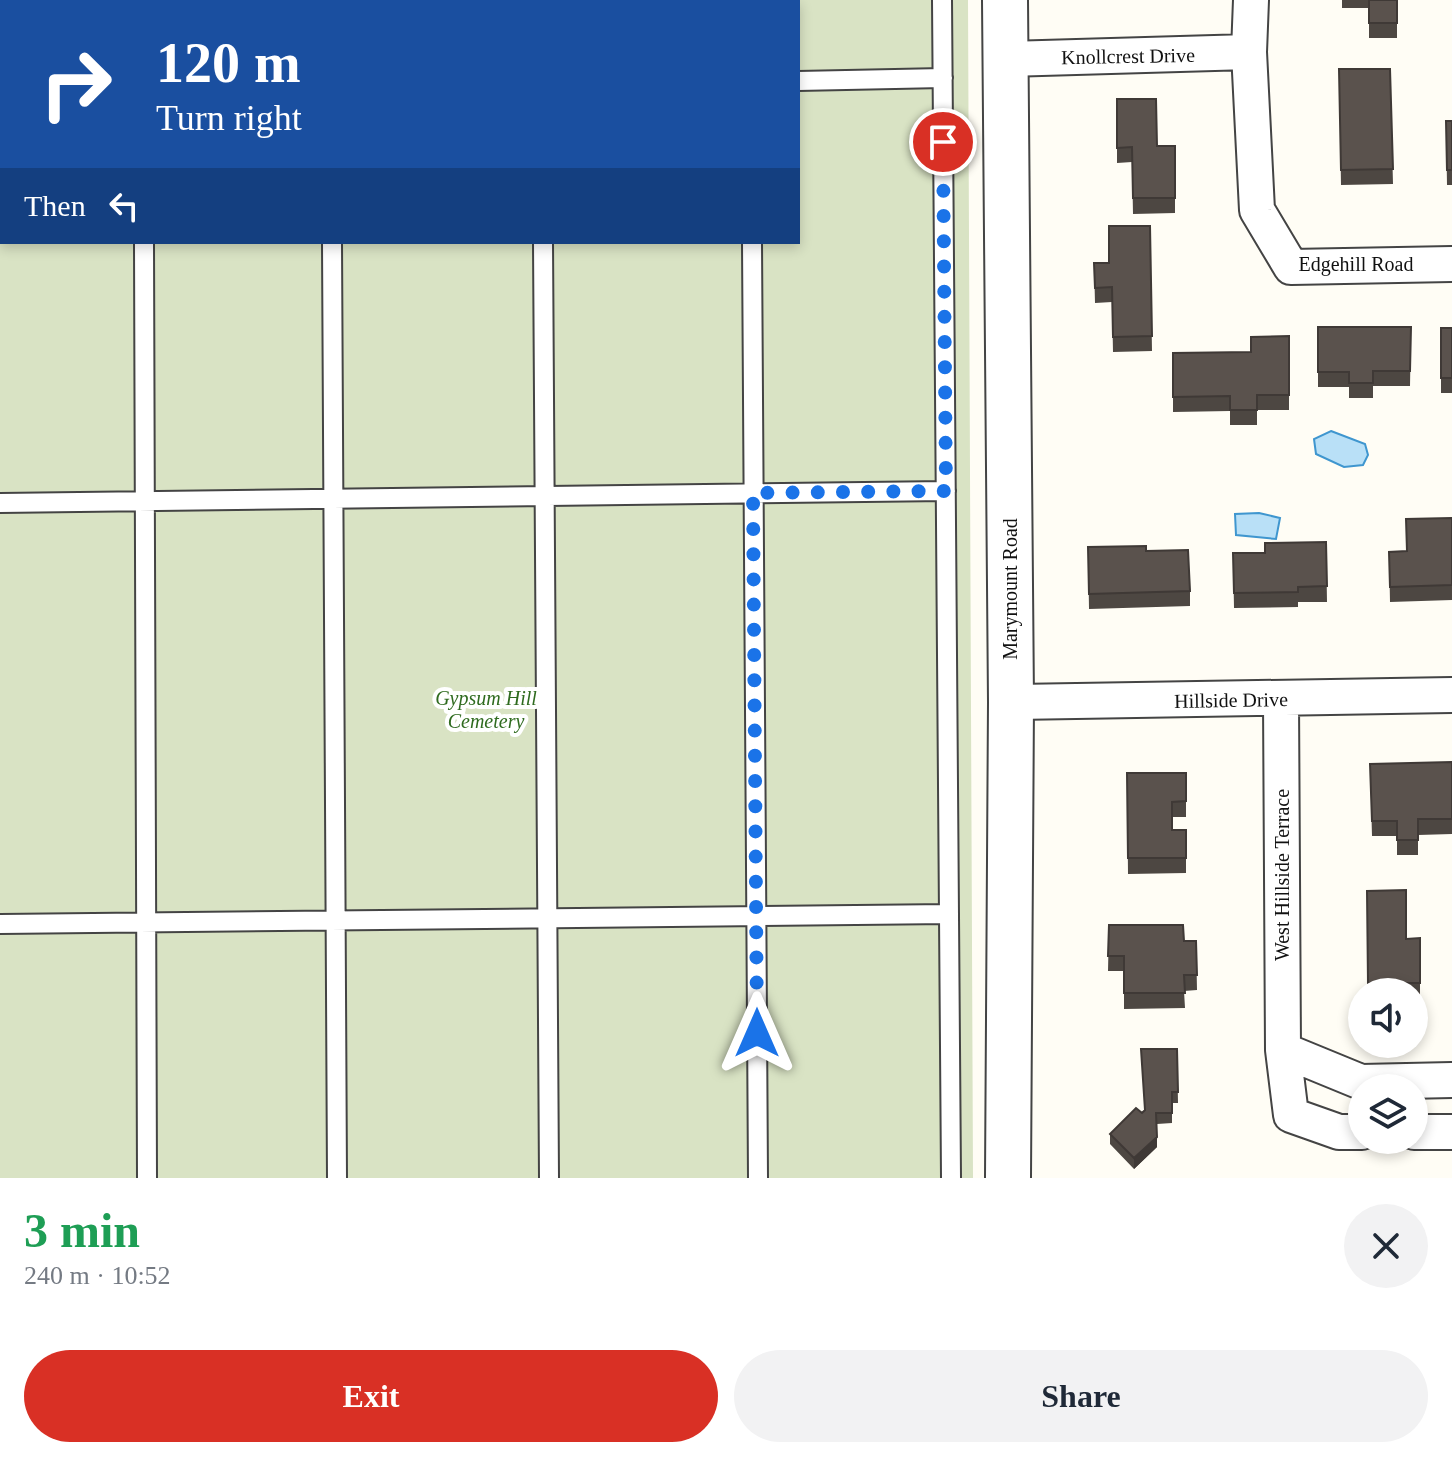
<!DOCTYPE html>
<html lang="en">
<head>
<meta charset="utf-8">
<style>
	:root { --surface:#fff; --page:#f2f2f3; --text:#1f2937; --muted:#747a83; --accent:#d93025 }
	body { margin:0; font-family:"Times New Roman",serif; background:var(--page); color:var(--text); height:100vh; display:flex; flex-direction:column; font-size:30px; white-space:nowrap }
	* { box-sizing:border-box; margin:0 }
	p { font-size:26px; color:var(--muted) }
	.icon { flex:none; width:44px; height:44px; fill:none; stroke:currentColor; stroke-width:2; stroke-linecap:round; stroke-linejoin:round }
	.map { position:relative; height:1178px; overflow:hidden }
	.drawer { display:flex; flex-direction:column; background:var(--surface); flex:1 }
	.drawer>* { flex:none }
	.guide { position:absolute; left:0px; top:0px; width:800px; height:244px; box-shadow:0 4px 12px #0003; background:#1a4fa0; color:#fff; overflow:hidden }
	.buttons { position:absolute; left:1348px; top:978px; display:grid; gap:16px }
	.buttons a { display:grid; place-items:center; width:80px; height:80px; border-radius:50%; background:var(--surface); box-shadow:0 4px 12px #0003; font-size:40px }
	.pin { position:absolute; display:grid; place-items:center; width:68px; height:68px; color:#fff; margin:-34px; border:4px solid #fff; border-radius:50%; box-shadow:0 2px 8px #0007 }
	.me { position:absolute; width:88px; margin:-44px; rotate:0deg; stroke-linejoin:round; filter:drop-shadow(0 0 6px #0008) }
	.turn { display:flex; align-items:center; gap:28px; height:168px; padding:0 24px; font-size:36px }
	.turn .icon { width:104px; height:104px; stroke-width:2.5 }
	.turn b { display:block; font-size:56px; line-height:68px }
	.then { display:flex; align-items:center; height:76px; padding:0 24px; background:#0003; gap:16px; font-size:30px }
	.round { display:grid; place-items:center; flex:none; width:84px; height:84px; border-radius:42px; background:var(--page) }
	.head { display:flex; align-items:center; justify-content:space-between; height:136px; padding:0 24px }
	h1 { font-size:48px; font-weight:700; line-height:60px; color:#1e9e55 }
	.primary-button { display:flex; gap:16px; margin-top:auto; padding:16px 24px }
	.primary-button a { flex:1; height:92px; border-radius:48px; background:var(--accent); color:#fff; font-size:32px; font-weight:700; line-height:92px; text-align:center }
	.primary-button a+a { background:var(--page); color:var(--text) }
	.map>svg:first-child { display:block }
	.cemetery { fill:#d9e3c4; fill-rule:evenodd }
	.water { fill:#b9e0f7; stroke:#3f96cf; stroke-width:2 }
	.lines { fill:none; stroke-linecap:round; stroke-linejoin:round }
	.service-casing { stroke:#444; stroke-width:22 }
	.minor-casing { stroke:#444; stroke-width:38 }
	.tertiary-casing { stroke:#444; stroke-width:48 }
	.service { stroke:#fff; stroke-width:18 }
	.minor { stroke:#fff; stroke-width:34 }
	.tertiary { stroke:#fff; stroke-width:44 }
	.wall { fill:#4d4742 }
	.shaded-wall { fill:#3f3936 }
	.building { fill:#5a524d; stroke:#3f3936; stroke-width:2 }
	.route { stroke:#1a73e8; stroke-width:14; stroke-dasharray:0 25.2 }
	.labels { text-anchor:middle; dominant-baseline:central; stroke-width:8; stroke-linejoin:round; paint-order:stroke }
	.street-label { font-size:20px; fill:#111; stroke:#fff }
	.park-label { font-size:20px; font-style:italic; fill:#2f6b1f; stroke:#fff }
</style>
</head>
<body>
<div class="map">
<svg width="1452" height="1178" viewBox="0 0 1452 1178">
	<rect width="100%" height="100%" fill="#fffdf5"/>
	<path class="cemetery" d="M 0,0 L 968,0 L 973,1178 L 0,1178 ZM 2,2 L 798,2 L 798,242 L 2,242 Z"/>
	<path class="water" d="M 1331,431 L 1365,444 L 1368,455 L 1363,465 L 1344,467 L 1316,454 L 1314,439 Z
		M 1259,513 L 1280,518 L 1276,539 L 1236,535 L 1235,514 Z"/>
	<g class="lines">
		<defs>
			<path id="service" d="M 143,0 L 143,2
				M 331,0 L 331,2
				M 542,0 L 542,2
				M 942,0 L 951,1178
				M 798,81 L 943,78
				M 0,95 L 2,95
				M 144,242 L 147,1178
				M 332,242 L 337,1178
				M 543,242 L 549,1178
				M 752,242 L 758,1178
				M 0,503 L 946,491
				M 0,924 L 949,914"/>
			<path id="minor" d="M 1251,0 L 1249,52 L 1257,210 L 1291,267 L 1452,264
				M 1006,59 L 1249,52
				M 1281,700 L 1283,1050 L 1291,1115 L 1339,1132 L 1362,1132
				M 1011,702 L 1452,695
				M 1283,1050 L 1361,1082 L 1452,1080
				M 1414,1132 L 1452,1132"/>
			<path id="tertiary" d="M 1005,0 L 1011,702 L 1008,1178"/>
		</defs>
		<use href="#service" class="service-casing"/>
		<use href="#minor" class="minor-casing"/>
		<use href="#tertiary" class="tertiary-casing"/>
		<use href="#service" class="service"/>
		<use href="#minor" class="minor"/>
		<use href="#tertiary" class="tertiary"/>
	</g>
	<path class="wall" d="M 1342,0 L 1397,0 L 1397,38 L 1369,38 L 1369,8 L 1342,8 Z
		M 1339,69 L 1390,69 L 1393,184 L 1341,185 Z
		M 1117,99 L 1157,146 L 1175,146 L 1175,213 L 1133,214 L 1132,162 L 1117,163 Z
		M 1446,121 L 1452,121 L 1452,185 L 1447,185 Z
		M 1150,226 L 1152,351 L 1113,352 L 1112,302 L 1095,303 L 1094,263 L 1109,263 Z
		M 1318,327 L 1411,327 L 1410,386 L 1373,386 L 1373,398 L 1349,398 L 1349,387 L 1318,387 Z
		M 1441,328 L 1452,328 L 1452,393 L 1441,393 Z
		M 1289,336 L 1289,410 L 1257,410 L 1257,425 L 1230,425 L 1230,411 L 1173,412 L 1173,353 L 1251,352 Z
		M 1452,518 L 1452,600 L 1390,602 L 1389,552 L 1406,551 Z
		M 1326,542 L 1327,602 L 1298,602 L 1298,607 L 1234,608 L 1233,553 L 1265,553 Z
		M 1088,547 L 1190,591 L 1190,606 L 1089,609 Z
		M 1452,762 L 1452,834 L 1418,835 L 1418,855 L 1397,855 L 1397,836 L 1372,836 L 1370,764 Z
		M 1127,773 L 1186,773 L 1186,817 L 1172,817 L 1172,830 L 1186,830 L 1186,873 L 1128,874 Z
		M 1367,891 L 1406,939 L 1420,938 L 1420,998 L 1414,998 L 1414,992 L 1368,992 Z
		M 1109,925 L 1184,941 L 1196,941 L 1197,990 L 1184,991 L 1185,1008 L 1124,1009 L 1124,971 L 1108,971 Z
		M 1141,1049 L 1177,1049 L 1178,1103 L 1172,1103 L 1172,1123 L 1157,1124 L 1157,1147 L 1134,1169 L 1110,1144 L 1110,1134 L 1145,1110 Z"/>
	<path class="shaded-wall" d="M 1157,1137 L 1157,1147 L 1134,1169 L 1134,1158 Z"/>
	<path class="building" d="M 1369,0 L 1397,0 L 1397,23 L 1369,23 Z
		M 1339,69 L 1390,69 L 1393,169 L 1341,170 Z
		M 1117,99 L 1156,99 L 1157,146 L 1175,146 L 1175,198 L 1133,198 L 1132,147 L 1117,148 Z
		M 1446,121 L 1452,121 L 1452,170 L 1447,170 Z
		M 1109,226 L 1150,226 L 1152,336 L 1113,337 L 1112,287 L 1095,288 L 1094,263 L 1109,263 Z
		M 1318,327 L 1411,327 L 1410,371 L 1373,371 L 1373,383 L 1349,383 L 1349,372 L 1318,372 Z
		M 1441,328 L 1452,328 L 1452,378 L 1441,378 Z
		M 1289,336 L 1289,395 L 1257,395 L 1257,410 L 1230,410 L 1230,396 L 1173,397 L 1173,353 L 1251,352 L 1251,337 Z
		M 1452,518 L 1452,585 L 1390,587 L 1389,552 L 1407,551 L 1406,519 Z
		M 1326,542 L 1327,586 L 1298,587 L 1298,592 L 1234,593 L 1233,553 L 1265,553 L 1265,543 Z
		M 1146,546 L 1146,551 L 1188,550 L 1190,591 L 1089,594 L 1088,547 Z
		M 1452,762 L 1452,819 L 1418,819 L 1418,840 L 1397,840 L 1397,821 L 1372,821 L 1370,764 Z
		M 1127,773 L 1186,773 L 1186,801 L 1172,802 L 1172,830 L 1186,830 L 1186,858 L 1128,858 Z
		M 1406,890 L 1406,939 L 1420,938 L 1420,983 L 1368,983 L 1367,891 Z
		M 1109,925 L 1183,925 L 1184,941 L 1196,941 L 1197,975 L 1184,975 L 1185,993 L 1124,993 L 1124,956 L 1108,956 Z
		M 1141,1049 L 1177,1049 L 1178,1092 L 1172,1092 L 1172,1113 L 1156,1113 L 1157,1137 L 1134,1158 L 1110,1134 L 1136,1108 L 1142,1113 L 1145,1110 Z"/>
	<g class="lines">
		<path class="route" d="M 757,1033 L 753,493 L 946,491 L 943,142"/>
	</g>
	<g class="labels">
		<g class="street-label">
			<text transform="translate(1128 56) rotate(-1)">Knollcrest Drive</text>
			<text x="1356" y="264">Edgehill Road</text>
			<text transform="translate(1010 589) rotate(-90)">Marymount Road</text>
			<text transform="translate(1231 700) rotate(-1)">Hillside Drive</text>
			<text transform="translate(1282 875) rotate(-90)">West Hillside Terrace</text>
		</g>
		<g class="park-label">
			<text x="486" y="698">Gypsum Hill<tspan x="486" dy="23">Cemetery</tspan></text>
		</g>
	</g>
</svg>
<div class="buttons">
<a><svg class="icon" aria-label="sound" viewBox="0 0 24 24"><path d="M4 9h4l5-4v14l-5-4H4zM17 9q2 3 0 6"/></svg></a>
<a><svg class="icon" aria-label="layers" viewBox="0 0 24 24"><path d="M12 4l9 5-9 5-9-5zM3 14l9 5 9-5"/></svg></a>
</div>
<div class="pin" style="left:943px;top:142px;background:#d93025"><svg class="icon" aria-label="arrive" viewBox="0 0 24 24"><path d="M6 21V4h12l-3 4 3 4H6"/></svg></div>
<svg class="me" style="left:757px;top:1033px" viewBox="-20 -20 40 40"><path d="M0-17L14 15 0 8-14 15z" fill="#1a73e8" stroke="#fff" stroke-width="4"/></svg>
<div class="guide">
<div class="turn"><svg class="icon" aria-label="right" viewBox="0 0 24 24"><path d="M7 20v-9h11M14 6l5 5-5 5"/></svg><div><b>120 m</b>Turn right</div></div>
<div class="then">Then<svg class="icon" aria-label="left" viewBox="0 0 24 24"><path d="M17 20v-9H6M10 6l-5 5 5 5"/></svg></div>
</div>
</div>
<section class="drawer">
<div class="head"><div><h1>3 min</h1><p>240 m · 10:52</p></div><a class="round"><svg class="icon" aria-label="close" viewBox="0 0 24 24"><path d="M6 6l12 12M18 6L6 18"/></svg></a></div>
<div class="primary-button"><a>Exit</a><a>Share</a></div>
</section>
</body>
</html>
